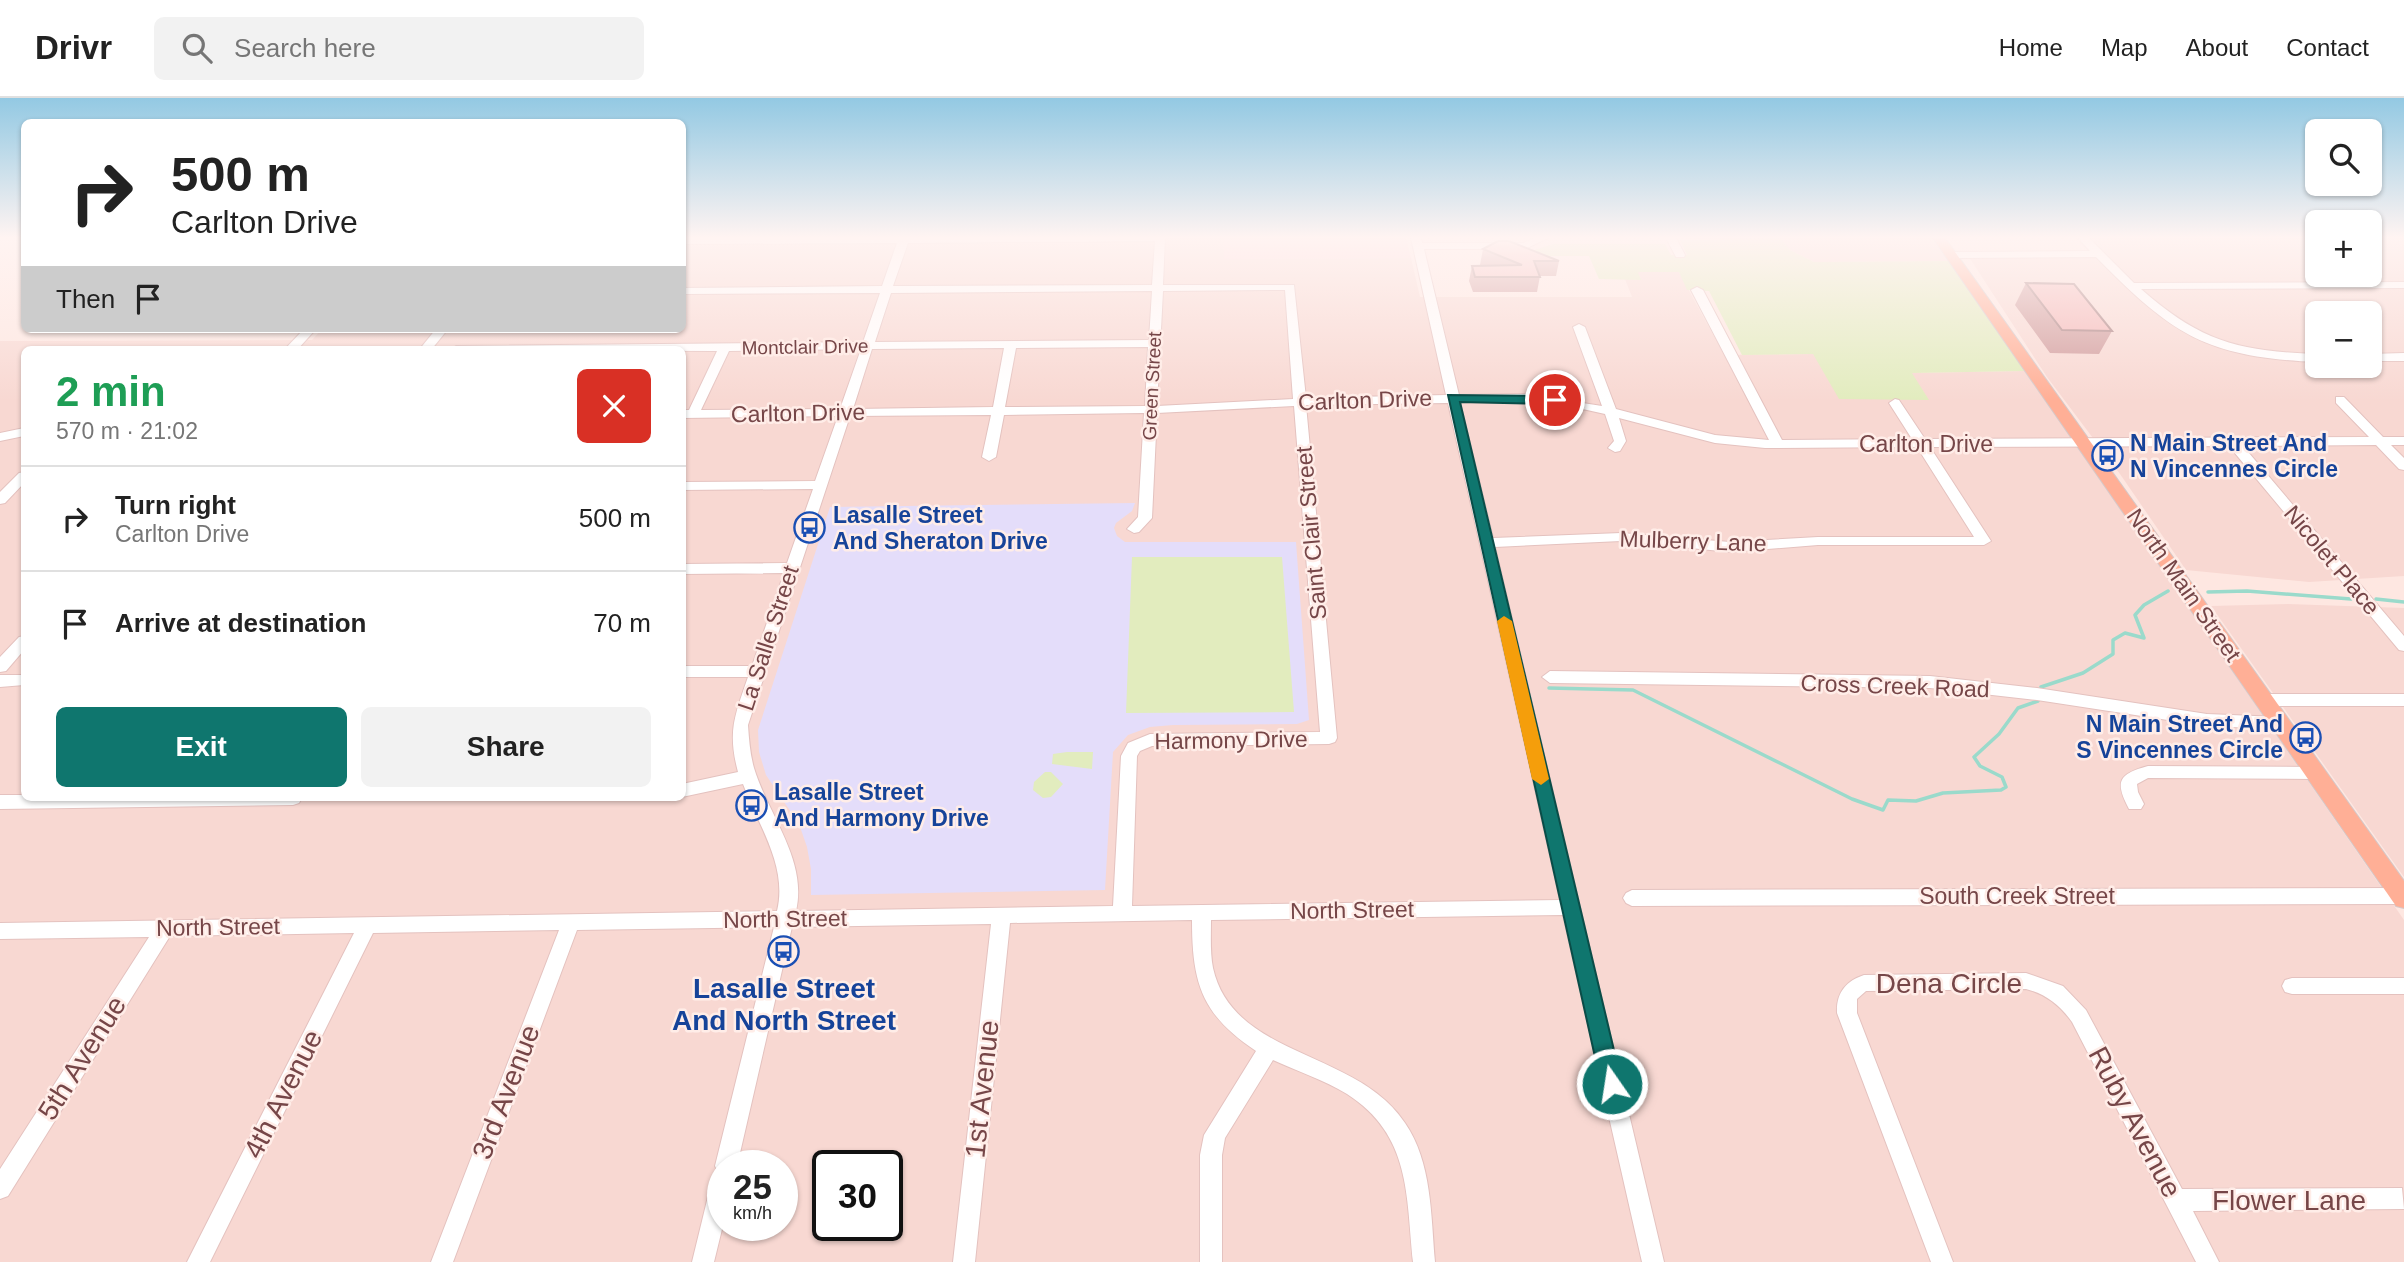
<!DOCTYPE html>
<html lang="en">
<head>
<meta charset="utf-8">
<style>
	:root { --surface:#fff; --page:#f2f2f2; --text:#222; --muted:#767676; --line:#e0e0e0; --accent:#0f766e }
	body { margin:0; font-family:Arial,sans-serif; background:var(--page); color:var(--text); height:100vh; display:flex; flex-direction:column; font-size:26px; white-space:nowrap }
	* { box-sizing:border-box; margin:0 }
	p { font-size:23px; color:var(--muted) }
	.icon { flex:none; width:38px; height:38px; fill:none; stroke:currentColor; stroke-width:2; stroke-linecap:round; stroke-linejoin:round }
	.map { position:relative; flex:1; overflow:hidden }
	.side { position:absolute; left:21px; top:248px; width:665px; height:455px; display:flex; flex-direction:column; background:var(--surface); border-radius:10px; box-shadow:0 2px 5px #0004 }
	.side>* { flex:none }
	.top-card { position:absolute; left:21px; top:21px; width:665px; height:214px; border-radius:10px; box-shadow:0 2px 5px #0004; background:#fff; color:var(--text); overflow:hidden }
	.controls { position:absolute; left:2305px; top:21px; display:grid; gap:14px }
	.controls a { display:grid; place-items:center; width:77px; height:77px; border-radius:10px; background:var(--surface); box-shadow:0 2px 5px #0004; font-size:35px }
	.speed { position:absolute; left:707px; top:1052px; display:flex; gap:14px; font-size:35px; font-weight:700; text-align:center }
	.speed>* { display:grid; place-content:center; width:91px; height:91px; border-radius:50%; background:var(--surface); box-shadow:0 2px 5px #0004; line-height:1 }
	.speed small { font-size:18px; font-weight:400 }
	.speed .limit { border:4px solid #111; border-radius:10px; background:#fff; color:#111 }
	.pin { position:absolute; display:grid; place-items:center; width:60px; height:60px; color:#fff; margin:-30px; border:4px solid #fff; border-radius:50%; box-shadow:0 2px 7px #0007 }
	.me { position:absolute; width:77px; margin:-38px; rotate:347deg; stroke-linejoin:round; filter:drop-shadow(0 0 5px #0008) }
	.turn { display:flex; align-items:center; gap:24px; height:147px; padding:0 35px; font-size:32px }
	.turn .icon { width:91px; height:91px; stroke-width:2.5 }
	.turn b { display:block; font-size:49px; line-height:60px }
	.then { display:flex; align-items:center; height:66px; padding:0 35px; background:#0003; gap:14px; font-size:26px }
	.round { display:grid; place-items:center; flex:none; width:74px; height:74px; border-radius:10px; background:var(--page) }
	.headline { display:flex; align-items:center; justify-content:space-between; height:119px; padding:0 35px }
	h1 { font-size:42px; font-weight:600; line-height:52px; color:#1e9e55 }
	.button { display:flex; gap:14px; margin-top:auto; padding:14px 35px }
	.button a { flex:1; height:80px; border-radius:10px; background:var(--accent); color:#fff; font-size:28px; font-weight:600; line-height:80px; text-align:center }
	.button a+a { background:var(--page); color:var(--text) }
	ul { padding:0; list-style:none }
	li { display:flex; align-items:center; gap:21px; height:105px; padding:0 35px; border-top:2px solid var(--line) }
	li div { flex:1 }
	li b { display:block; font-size:26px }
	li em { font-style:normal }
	header { display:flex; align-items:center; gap:42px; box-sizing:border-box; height:98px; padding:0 35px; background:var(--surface); border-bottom:2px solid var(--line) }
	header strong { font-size:33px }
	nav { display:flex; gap:38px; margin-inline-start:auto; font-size:24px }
	.search { width:490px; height:63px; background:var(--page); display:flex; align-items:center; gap:18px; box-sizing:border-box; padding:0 24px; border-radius:10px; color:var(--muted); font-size:26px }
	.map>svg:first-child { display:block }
	.residential { fill:#f8d8d2; fill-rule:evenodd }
	.commercial { fill:#ffd3d7 }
	.education { fill:#e4ddfa }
	.green { fill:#e2ecbe }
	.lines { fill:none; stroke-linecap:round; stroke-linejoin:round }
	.stream { stroke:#9adacb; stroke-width:3.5 }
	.minor-casing { stroke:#e4c2bf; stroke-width:2 }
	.major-casing { stroke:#d6c8c8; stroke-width:2 }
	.minor { fill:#fff; fill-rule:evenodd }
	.major { fill:#ffaf96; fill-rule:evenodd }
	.wall { fill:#d29d9d }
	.building { fill:#f4b7b7; stroke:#ab8080; stroke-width:2 }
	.route { fill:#0f766e; stroke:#0a4d48; stroke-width:2 }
	.slow { fill:#f59e0b }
	.labels { text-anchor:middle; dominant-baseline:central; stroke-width:5; stroke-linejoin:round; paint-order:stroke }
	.far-street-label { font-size:19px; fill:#764648; stroke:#ffede8 }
	.street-label { font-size:23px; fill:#764648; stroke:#ffede8 }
	.transit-label { font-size:23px; font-weight:bold; fill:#164399; stroke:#ffede8; text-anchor:start }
	.near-street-label { font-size:28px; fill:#764648; stroke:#ffede8 }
	.near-transit-label { font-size:28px; font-weight:bold; fill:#164399; stroke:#ffede8 }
</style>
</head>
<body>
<header>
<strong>Drivr</strong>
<div class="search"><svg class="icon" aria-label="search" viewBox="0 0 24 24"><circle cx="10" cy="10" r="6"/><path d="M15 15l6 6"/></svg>Search here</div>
<nav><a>Home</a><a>Map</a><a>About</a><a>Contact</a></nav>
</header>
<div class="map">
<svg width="2404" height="1164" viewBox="0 0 2404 1164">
	<rect width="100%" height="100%" fill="#fee7e1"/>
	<path class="residential" d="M 683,140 L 1224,140 L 1225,161 L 1411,160 L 1420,199 L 1632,199 L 1625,181 L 1640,182 L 1637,174 L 1679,174 L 1724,257 L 1813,256 L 1928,301 L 1911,275 L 2025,273 L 2404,822 L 2404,1164 L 0,1164 L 0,243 L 312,242 L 322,231 L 682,231 ZM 24,252 L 682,252 L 682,700 L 24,700 ZM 723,1068 L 782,1068 L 782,1127 L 723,1127 ZM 828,1068 L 887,1068 L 887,1127 L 828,1127 Z
		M 1679,140 L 1930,140 L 1949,163 L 1814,164 L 1790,152 L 1780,140 L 1767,143 Z
		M 2075,140 L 2317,140 L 2317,177 L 2370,177 L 2370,140 L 2404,140 L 2404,478 L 2309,484 L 2186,472 L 2120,376 L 2047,279 L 1969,159 L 2093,158 ZM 2317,215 L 2370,215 L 2370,268 L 2317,268 Z
		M 2288,506 L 2404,510 L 2404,779 L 2211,508 Z"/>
	<path class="commercial" d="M 1224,140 L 1406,140 L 1411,160 L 1224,161 Z"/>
	<path class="education" d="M 1135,405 L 1132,413 L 1116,425 L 1114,430 L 1117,438 L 1125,444 L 1296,444 L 1309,622 L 1297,626 L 1173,627 L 1150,629 L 1128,637 L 1113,654 L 1105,792 L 811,797 L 811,771 L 807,749 L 799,726 L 766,677 L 759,654 L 758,632 L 830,409 Z"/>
	<path class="green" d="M 1780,140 L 1790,152 L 1814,164 L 1949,163 L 2025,273 L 1912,275 L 1929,302 L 1839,301 L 1813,256 L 1742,257 L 1709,193 L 1687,192 L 1679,174 L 1638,174 L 1641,182 L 1599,181 L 1589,158 L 1530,158 L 1528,154 L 1553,146 L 1665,146 L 1671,157 L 1687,157 L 1680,142 Z
		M 1132,459 L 1282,459 L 1294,614 L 1126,615 Z
		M 1067,654 L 1093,654 L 1092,671 L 1052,666 L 1053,656 Z
		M 1045,674 L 1051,674 L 1063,686 L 1051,699 L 1043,700 L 1033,692 L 1034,684 Z"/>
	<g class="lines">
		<path class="stream" d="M 2208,494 L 2247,493 L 2351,501
			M 2376,501 L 2404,504
			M 2041,589 L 2083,575 L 2113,556 L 2113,542 L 2125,535 L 2144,540 L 2135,517 L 2144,507 L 2168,493
			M 1549,590 L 1633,592 L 1852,701 L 1883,712 L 1888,702 L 1916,703 L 1943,695 L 2001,692 L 2006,689 L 2002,679 L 1980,668 L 1974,659 L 1999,636 L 2018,610 L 2038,603"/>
		<defs>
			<path id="minor" d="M 682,140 L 1165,140 L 1163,187 L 1294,187 L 1306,300 L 1446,297 L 1411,140 L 1421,140 L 1422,145 L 1523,145 L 1535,140 L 1548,140 L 1525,151 L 1424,151 L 1459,297 L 1525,296 L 1602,308 L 1573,229 L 1579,226 L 1585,229 L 1616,311 L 1715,337 L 1769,342 L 1691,192 L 1697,189 L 1703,192 L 1782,342 L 1912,341 L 1889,305 L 1895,301 L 1899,302 L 1925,341 L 2369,339 L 2336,305 L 2336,299 L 2344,299 L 2383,339 L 2404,339 L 2404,347 L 2391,347 L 2404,360 L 2404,372 L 2399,371 L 2376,347 L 2243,348 L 2404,538 L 2404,553 L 2399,552 L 2229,348 L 1930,349 L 1991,443 L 1984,447 L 1818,447 L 1730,454 L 1621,443 L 1495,449 L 1664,1164 L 1642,1164 L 1563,817 L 1211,822 C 1211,838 1210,855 1213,870 C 1233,960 1356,951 1405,1025 C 1432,1064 1431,1118 1435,1164 L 1413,1164 C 1406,1097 1411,1037 1347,996 C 1324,982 1297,973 1273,962 L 1225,1040 L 1222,1057 L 1222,1164 L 1200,1164 L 1200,1057 L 1204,1037 L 1256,953 C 1202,917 1192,886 1192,822 L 1010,825 L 975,1164 L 953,1164 L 991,826 L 792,829 L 737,1068 L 723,1068 L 723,1127 L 714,1164 L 692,1164 L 712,1082 L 718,1074 L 715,1068 L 774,829 L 577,832 L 453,1164 L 431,1164 L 559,832 L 373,835 L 210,1164 L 187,1164 L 354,835 L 170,838 L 8,1098 L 0,1101 L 0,1071 L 149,839 L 0,841 L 0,825 L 777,813 C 788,768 758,727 743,686 L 682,699 L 682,686 L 738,674 C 727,633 735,617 748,579 L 682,579 L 682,568 L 752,568 L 784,475 L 682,476 L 682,466 L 787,465 L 813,391 L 682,392 L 682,384 L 815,383 L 838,318 L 682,320 L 682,312 L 689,312 L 717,253 L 450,252 L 456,248 L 863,244 L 880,195 L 682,196 L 682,190 L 882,188 L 897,145 L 682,146 ZM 1155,143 L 1152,187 L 893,188 L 908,145 ZM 1285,192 L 1293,301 L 1157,308 L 1163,193 ZM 1152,193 L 1149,242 L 875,244 L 891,195 ZM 1148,249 L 1145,308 L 1005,309 L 1016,250 ZM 1004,250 L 993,309 L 853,311 L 872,251 ZM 861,251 L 840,311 L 701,312 L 729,253 ZM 1460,304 C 1509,304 1558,304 1605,316 L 1614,343 L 1608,350 L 1615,354 L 1620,353 L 1626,343 L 1619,320 L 1715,345 L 1765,350 L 1917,349 L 1974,439 L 1818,439 L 1730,444 L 1621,435 L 1493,440 ZM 1448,305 L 1560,802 L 1132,808 L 1137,658 L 1140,653 L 1152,648 L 1329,646 L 1335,644 L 1337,640 L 1306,307 ZM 1294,308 L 1320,634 L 1150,636 L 1128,645 L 1121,658 L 1113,808 L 796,813 C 808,762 768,717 754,670 C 750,656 749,642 748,627 L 850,318 L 991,317 L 982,359 L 989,363 L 996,359 L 1004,317 L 1144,315 L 1138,419 L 1127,431 L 1134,435 L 1139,434 L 1152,420 L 1157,315 Z
				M 1666,140 L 1676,140 L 1685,157 L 1684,159 L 1676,159 Z
				M 2078,140 L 2089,140 L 2134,185 L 2404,184 L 2404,190 L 2141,191 C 2201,244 2238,253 2317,256 L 2317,264 C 2205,259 2173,237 2096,159 L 1954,160 L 1949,157 L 1954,154 L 2090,153 Z
				M 304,231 L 316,231 L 297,252 L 284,252 Z
				M 436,231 L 448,231 L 431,252 L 419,252 Z
				M 2404,255 L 2404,263 L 2370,263 L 2370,256 Z
				M 24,330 L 24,338 L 0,343 L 0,335 Z
				M 24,374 L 24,385 L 5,405 L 0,406 L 0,394 L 19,375 Z
				M 24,538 L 24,552 L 6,573 L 0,574 L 0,559 L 19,539 Z
				M 1550,573 L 1930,578 L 2037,590 L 2207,616 L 2279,619 L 2285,621 L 2287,625 L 2285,629 L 2279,631 L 2207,628 L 2037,602 L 1930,590 L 1550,585 L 1542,579 Z
				M 0,577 L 24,577 L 24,587 L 0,589 Z
				M 2264,596 L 2404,596 L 2404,608 L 2264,608 L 2256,602 Z
				M 2148,668 L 2314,669 L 2320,670 L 2322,675 L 2320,680 L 2314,681 L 2148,680 L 2137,686 L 2138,694 L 2144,706 L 2141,711 L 2129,711 C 2114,683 2119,676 2148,668 Z
				M 0,697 L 24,697 L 24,700 L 302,700 L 299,705 L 293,707 L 0,711 Z
				M 2404,790 L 2404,806 L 1632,808 L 1626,805 L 1623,800 L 1626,795 L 1632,792 Z
				M 2026,875 L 2063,888 L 2086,912 L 2182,1091 L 2402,1090 L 2404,1111 L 2193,1113 L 2219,1164 L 2196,1164 L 2072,924 C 2060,907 2046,896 2026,891 L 1866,893 L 1857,901 L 1857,915 L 1953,1164 L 1931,1164 L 1837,915 C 1836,895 1846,883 1864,877 Z
				M 2292,880 L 2404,880 L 2404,896 L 2292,896 L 2285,894 L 2282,888 L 2285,882 Z"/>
			<path id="major" d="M 1933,140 L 1945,140 L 2404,783 L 2404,810 L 2396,808 Z"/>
		</defs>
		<use href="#minor" class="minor-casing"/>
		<use href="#major" class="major-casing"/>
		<use href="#minor" class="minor"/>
		<use href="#major" class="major"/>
	</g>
	<path class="wall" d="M 1483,151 L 1559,163 L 1556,178 L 1540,178 L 1537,194 L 1473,194 L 1469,183 L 1472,168 L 1482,167 L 1480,167 Z
		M 2026,185 L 2112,233 L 2099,256 L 2050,255 L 2015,207 Z"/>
	<path class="building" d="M 1498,143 L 1509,143 L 1559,163 L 1534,163 L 1540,179 L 1475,179 L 1472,168 L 1522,167 L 1483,151 Z
		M 2026,185 L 2074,186 L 2112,233 L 2062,232 Z"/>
	<linearGradient id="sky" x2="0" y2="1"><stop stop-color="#93c9e3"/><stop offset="0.46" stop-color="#fff4f2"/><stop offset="1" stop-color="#fff4f2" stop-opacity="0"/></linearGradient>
	<rect width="2404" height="303" fill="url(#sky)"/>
	<path class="route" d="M 1448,297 L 1555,298 L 1561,302 L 1555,306 L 1460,304 L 1622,986 L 1619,993 L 1612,996 L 1604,993 L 1601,986 Z"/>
	<path class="slow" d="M 1504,518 L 1512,523 L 1549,681 L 1541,687 L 1532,681 L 1497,523 Z"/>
	<defs>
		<symbol id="bus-ring" viewBox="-11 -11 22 22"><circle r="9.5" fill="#ffede8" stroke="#1a4fb4" stroke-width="1.5"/><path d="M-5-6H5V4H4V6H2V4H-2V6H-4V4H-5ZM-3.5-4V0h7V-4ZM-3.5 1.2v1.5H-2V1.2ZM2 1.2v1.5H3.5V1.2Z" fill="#1a4fb4"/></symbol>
	</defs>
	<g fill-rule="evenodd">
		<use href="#bus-ring" x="2090" y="340" width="35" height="35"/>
		<use href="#bus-ring" x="792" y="412" width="35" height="35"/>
		<use href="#bus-ring" x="2288" y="622" width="35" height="35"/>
		<use href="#bus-ring" x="734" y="690" width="35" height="35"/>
		<use href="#bus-ring" x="766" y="836" width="35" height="35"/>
	</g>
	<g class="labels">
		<g class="far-street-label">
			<text transform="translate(805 249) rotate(-1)">Montclair Drive</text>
			<text transform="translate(1152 288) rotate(-87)">Green Street</text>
		</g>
		<g class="street-label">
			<text transform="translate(1365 302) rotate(-2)">Carlton Drive</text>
			<text transform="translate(798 315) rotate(-1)">Carlton Drive</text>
			<text x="1926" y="346">Carlton Drive</text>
			<text transform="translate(1311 435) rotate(-95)">Saint Clair Street</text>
			<text transform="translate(1693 443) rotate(2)">Mulberry Lane</text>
			<text transform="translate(2332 462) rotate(50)">Nicolet Place</text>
			<text transform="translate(2184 487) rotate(55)">North Main Street</text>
			<text transform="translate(768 540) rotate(-72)">La Salle Street</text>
			<text transform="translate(1895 588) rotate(2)">Cross Creek Road</text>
			<text transform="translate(1231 642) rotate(-1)">Harmony Drive</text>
			<text x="2017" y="798">South Creek Street</text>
			<text transform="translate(1352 812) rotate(-1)">North Street</text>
			<text transform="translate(785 821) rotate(-1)">North Street</text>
			<text transform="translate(218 829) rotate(-1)">North Street</text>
		</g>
		<g class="transit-label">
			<text x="2130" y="345">N Main Street And<tspan x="2130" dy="26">N Vincennes Circle</tspan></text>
			<text x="833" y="417">Lasalle Street<tspan x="833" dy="26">And Sheraton Drive</tspan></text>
			<text x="2283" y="626" text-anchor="end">N Main Street And<tspan x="2283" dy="26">S Vincennes Circle</tspan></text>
			<text x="774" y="694">Lasalle Street<tspan x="774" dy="26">And Harmony Drive</tspan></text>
		</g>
		<g class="near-street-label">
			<text x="1949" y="885">Dena Circle</text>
			<text transform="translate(82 960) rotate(-58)">5th Avenue</text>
			<text transform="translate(982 991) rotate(-84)">1st Avenue</text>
			<text transform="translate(506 994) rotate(-69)">3rd Avenue</text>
			<text transform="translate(283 996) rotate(-63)">4th Avenue</text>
			<text transform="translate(2135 1024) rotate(62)">Ruby Avenue</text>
			<text x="2289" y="1102">Flower Lane</text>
		</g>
		<g class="near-transit-label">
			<text x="784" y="890">Lasalle Street<tspan x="784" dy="32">And North Street</tspan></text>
		</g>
	</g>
</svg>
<div class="controls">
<a><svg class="icon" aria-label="search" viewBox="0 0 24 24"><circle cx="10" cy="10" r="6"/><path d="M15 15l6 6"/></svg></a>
<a>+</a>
<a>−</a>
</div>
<div class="speed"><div>25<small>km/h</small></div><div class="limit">30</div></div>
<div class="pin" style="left:1555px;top:302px;background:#d93025"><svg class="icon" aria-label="arrive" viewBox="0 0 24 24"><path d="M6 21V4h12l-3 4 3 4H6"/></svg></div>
<svg class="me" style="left:1612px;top:986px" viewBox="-20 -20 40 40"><circle r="17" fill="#0f766e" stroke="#fff" stroke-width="3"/><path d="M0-11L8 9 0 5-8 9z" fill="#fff"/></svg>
<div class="top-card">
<div class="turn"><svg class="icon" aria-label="right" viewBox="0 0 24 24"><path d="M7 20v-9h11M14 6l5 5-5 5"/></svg><div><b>500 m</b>Carlton Drive</div></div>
<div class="then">Then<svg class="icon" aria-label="arrive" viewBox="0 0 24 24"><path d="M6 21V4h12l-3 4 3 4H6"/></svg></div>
</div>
<section class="side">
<div class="headline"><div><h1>2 min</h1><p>570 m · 21:02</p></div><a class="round" style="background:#d93025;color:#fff"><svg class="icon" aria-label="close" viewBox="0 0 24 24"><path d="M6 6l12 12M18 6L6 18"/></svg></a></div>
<ul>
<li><svg class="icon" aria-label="right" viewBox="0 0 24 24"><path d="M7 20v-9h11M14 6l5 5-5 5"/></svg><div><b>Turn right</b><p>Carlton Drive</p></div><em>500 m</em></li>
<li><svg class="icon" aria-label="arrive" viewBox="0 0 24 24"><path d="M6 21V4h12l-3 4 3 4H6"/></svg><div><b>Arrive at destination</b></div><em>70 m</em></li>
</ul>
<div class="button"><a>Exit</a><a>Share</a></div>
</section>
</div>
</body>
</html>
